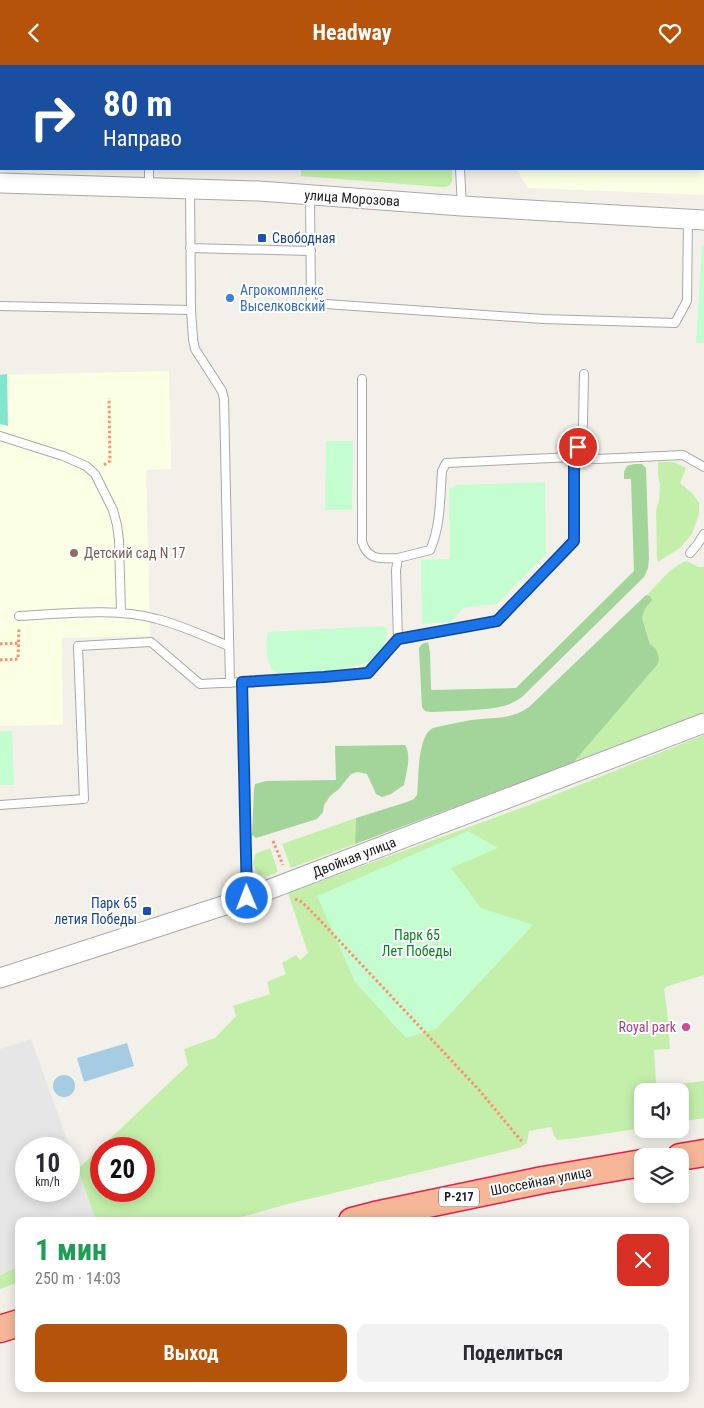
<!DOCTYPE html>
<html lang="ru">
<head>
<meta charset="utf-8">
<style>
	:root { --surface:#fff; --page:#f2f2f3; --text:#2b2b33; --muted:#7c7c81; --accent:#b45309 }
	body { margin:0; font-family:"Roboto Condensed",sans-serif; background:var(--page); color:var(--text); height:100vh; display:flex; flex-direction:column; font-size:19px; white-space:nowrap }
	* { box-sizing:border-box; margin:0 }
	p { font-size:16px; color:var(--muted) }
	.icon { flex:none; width:28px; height:28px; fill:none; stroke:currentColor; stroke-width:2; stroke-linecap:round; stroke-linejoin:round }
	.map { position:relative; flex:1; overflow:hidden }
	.sheet { position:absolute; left:15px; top:1152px; width:674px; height:175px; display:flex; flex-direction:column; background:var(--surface); border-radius:10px; box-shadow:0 2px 12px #0003 }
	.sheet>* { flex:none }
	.hud { position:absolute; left:0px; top:0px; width:705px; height:105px; box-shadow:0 2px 12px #0003; background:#1a4fa0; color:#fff; overflow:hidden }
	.controls { position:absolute; left:634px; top:1018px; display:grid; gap:10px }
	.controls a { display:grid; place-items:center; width:55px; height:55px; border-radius:10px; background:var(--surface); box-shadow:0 2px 12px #0003; font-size:25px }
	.speed { position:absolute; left:15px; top:1072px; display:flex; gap:10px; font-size:25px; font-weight:700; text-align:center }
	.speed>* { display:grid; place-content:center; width:65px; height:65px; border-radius:50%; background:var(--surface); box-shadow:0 2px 12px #0003; line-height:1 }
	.speed small { font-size:12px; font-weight:400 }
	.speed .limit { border:8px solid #d22; background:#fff; color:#111 }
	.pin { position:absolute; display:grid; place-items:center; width:42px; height:42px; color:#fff; margin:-21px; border:2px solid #fff; border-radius:50%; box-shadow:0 1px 5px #0007 }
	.me { position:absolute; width:55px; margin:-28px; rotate:359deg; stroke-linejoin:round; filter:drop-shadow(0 0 4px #0008) }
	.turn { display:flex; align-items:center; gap:18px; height:105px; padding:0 20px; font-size:22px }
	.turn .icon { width:65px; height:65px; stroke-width:2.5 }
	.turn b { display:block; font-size:35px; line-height:42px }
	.round { display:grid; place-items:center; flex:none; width:52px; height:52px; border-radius:10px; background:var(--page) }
	.summary { display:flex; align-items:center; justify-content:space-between; height:85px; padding:0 20px }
	h1 { font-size:30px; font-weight:700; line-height:38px; color:#1e9e55 }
	.action { display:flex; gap:10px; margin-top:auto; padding:10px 20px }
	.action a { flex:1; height:58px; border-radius:10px; background:var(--accent); color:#fff; font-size:20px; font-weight:700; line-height:58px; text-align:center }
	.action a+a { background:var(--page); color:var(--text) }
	header { display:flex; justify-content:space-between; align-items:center; height:65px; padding:0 20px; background:var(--accent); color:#fff; font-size:22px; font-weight:700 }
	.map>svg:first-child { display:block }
	.education { fill:#fbffe4 }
	.grass { fill:#c3efab; fill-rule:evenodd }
	.forest { fill:#a3d49a }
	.park { fill:#c4fed0 }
	.pitch { fill:#81e6cd }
	.parking { fill:#e6e6e6; fill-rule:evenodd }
	.water { fill:#a6cce3 }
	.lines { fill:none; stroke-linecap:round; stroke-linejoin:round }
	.service-casing { stroke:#a9a9a9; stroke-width:10 }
	.tertiary-casing { stroke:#a9a9a9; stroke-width:21 }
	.trunk-casing { stroke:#e91d46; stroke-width:29 }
	.path { stroke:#ff906c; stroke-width:3; stroke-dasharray:2.5 2.5; stroke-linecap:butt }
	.service { stroke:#fff; stroke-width:8 }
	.tertiary { stroke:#fff; stroke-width:19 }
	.trunk { stroke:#f6b798; stroke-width:26 }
	.route-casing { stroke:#114b97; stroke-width:12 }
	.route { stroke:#1a73e8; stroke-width:9 }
	.transit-dot { fill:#1a4fb4; stroke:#fff; stroke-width:2 }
	.shop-dot { fill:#3f7fe0; stroke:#fff; stroke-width:2 }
	.education-dot { fill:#8d6e63; stroke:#fff; stroke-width:2 }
	.hotel-dot { fill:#d1479c; stroke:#fff; stroke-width:2 }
	.labels { text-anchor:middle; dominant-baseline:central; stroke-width:4; stroke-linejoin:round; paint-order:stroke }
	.shield { fill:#fff; stroke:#646464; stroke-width:1 }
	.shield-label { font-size:12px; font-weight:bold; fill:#222 }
	.street-label { font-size:14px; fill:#222; stroke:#fff }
	.transit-label { font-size:14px; fill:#164399; stroke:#fff; text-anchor:start }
	.shop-label { font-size:14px; fill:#366cbe; stroke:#fff; text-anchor:start }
	.education-label { font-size:14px; fill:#785e54; stroke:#fff; text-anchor:start }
	.park-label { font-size:14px; fill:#048621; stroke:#fff }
	.hotel-label { font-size:14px; fill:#b23c85; stroke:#fff; text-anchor:end }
</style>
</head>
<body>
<header><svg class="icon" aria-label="back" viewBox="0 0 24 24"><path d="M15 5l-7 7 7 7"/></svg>Headway<svg class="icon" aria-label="heart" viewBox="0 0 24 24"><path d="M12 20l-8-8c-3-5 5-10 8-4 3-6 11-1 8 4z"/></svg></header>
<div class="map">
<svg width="704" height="1343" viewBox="0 0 704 1343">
	<rect width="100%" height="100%" fill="#f2f0e8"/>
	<path class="education" d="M 506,0 L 704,0 L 704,130 L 528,123 L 516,104 L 704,104 L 704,1 L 506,1 Z
		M 169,306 L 171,404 L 146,405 L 150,571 L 62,573 L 63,660 L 0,661 L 0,310 Z"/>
	<path class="grass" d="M 304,0 L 446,0 L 446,1 L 304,1 Z
		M 301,104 L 452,104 L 452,116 L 450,120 L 446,122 L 441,122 L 301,111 Z
		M 658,397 L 674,397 L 686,403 L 680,418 L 693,429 L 699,438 L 699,449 L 692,469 L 680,483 L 658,497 L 657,493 L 656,446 L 659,435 L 660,420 L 658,410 Z
		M 687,496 L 698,502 L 704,502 L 704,647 L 572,699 L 657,600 L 642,553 L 645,544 L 652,535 L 650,531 L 647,530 C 657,520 673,499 687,496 Z
		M 704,670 L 704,910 L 668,921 L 664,924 L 667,945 L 670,984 L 654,985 L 656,1017 L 658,1020 L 661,1021 L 704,1016 L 704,1053 L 680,1057 L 680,1026 L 642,1026 L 642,1063 L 577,1073 L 557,1075 L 554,1070 L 551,1062 L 529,1066 L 527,1078 L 519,1083 L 288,1139 L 227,1156 L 96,1156 L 78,1104 L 188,1000 L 184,984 L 215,973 L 236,951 L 233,941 L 270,929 L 267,917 L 286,909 L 282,898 L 296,890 L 300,895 L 308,888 L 288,828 L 532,739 ZM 101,1084 L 144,1084 L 144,1126 L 101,1126 Z
		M 356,753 L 355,779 L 291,803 L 282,779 Z
		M 270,783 L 278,807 L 268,811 L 258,809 L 253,799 L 255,789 Z
		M 19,1201 L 19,1217 L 0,1224 L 0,1210 Z"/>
	<path class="forest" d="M 634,399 L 642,399 L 646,403 L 649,494 L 648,503 L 644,512 L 522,632 C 516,636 511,639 504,641 C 482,646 453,646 430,647 L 425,646 L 422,642 L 419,583 L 422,579 L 428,577 L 430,587 L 431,625 L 516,623 L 634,506 L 631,414 L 624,414 L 624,407 L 627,401 Z
		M 646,530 L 650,531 L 652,535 L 645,544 L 642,553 L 650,579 L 656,584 L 659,594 L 657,600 L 572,699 L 355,779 L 356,753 L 407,737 L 414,734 L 417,730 C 419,713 417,671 433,663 C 446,660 459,657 472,655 C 493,652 511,655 529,642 Z
		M 405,680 C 412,691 406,708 404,720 L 391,729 L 382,732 L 376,729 L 367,709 L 358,707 L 351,709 L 339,724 L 330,731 L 324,740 L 323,747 L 317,754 L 256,773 L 252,770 L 254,724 L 255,719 L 266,716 L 336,715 L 335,681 Z"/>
	<path class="park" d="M 702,180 L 704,180 L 704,278 L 696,278 Z
		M 326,376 L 353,376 L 352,445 L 325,445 Z
		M 545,417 L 546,489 L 497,539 L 463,543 L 451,557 L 422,559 L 421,495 L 450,494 L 449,424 L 457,420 Z
		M 381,561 L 387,563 C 388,576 381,589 370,596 C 366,599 360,599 355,601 C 330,608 304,607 278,608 L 273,606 C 266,596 265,579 268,567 Z
		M 0,666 L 12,666 L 14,720 L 0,720 Z
		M 468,766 L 498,783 L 451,803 L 481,843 L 533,860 L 436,964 L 406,973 L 355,917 L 317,831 Z"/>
	<path class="pitch" d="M 7,309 L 8,361 L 0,359 L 0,310 Z"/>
	<path class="parking" d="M 31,974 L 96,1156 L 19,1156 L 19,1201 L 0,1210 L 0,984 ZM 26,1084 L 69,1084 L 69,1126 L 26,1126 Z"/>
	<path class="water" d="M 127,978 L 134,1001 L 84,1017 L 77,993 Z
		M53 1021a11 11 0 1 1 22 0a11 11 0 1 1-22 0Z"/>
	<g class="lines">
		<defs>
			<path id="service" d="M 132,0 L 132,1
				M 457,0 L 457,1
				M 149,104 L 149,123
				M 460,104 L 462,141
				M 190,124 L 191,245 L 193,274 L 195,284 L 222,326 L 224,334 L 230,618
				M 310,130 L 311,238 L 543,254 L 675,258 L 687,236 L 688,154
				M 190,183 L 311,186
				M 0,241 L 191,245
				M 362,314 L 362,477 C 369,497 381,493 398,493
				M 0,371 L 63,391 L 86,401 L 95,409 L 113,445 L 117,460 L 119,475 L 121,548
				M 690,488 L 697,480 L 704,469
				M 19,551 C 61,549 117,542 157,554 C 181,560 206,572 229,581
				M 398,575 L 396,505 L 398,493 L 430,485 C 441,461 440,431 442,406 L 446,398 L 574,392 L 581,372 L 583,359 L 584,309
				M 242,617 L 324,612 L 368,607 L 398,575 L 497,555 L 574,476 L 574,392 L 597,394 L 683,390 L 704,402
				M 0,740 L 84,734 L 78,581 L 151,577 L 200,619 L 242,617 L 247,833"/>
			<path id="tertiary" d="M 0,118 L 259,126 L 462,141 L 704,155
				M 0,913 L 247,833 L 704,658"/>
			<path id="trunk" d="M 680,1092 L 704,1088
				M 352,1156 L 375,1150 L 543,1115 L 642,1098
				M 0,1264 L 19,1258"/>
		</defs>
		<use href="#service" class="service-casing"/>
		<use href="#tertiary" class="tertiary-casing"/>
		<use href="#trunk" class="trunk-casing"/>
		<path class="path" d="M 104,400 L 110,396 L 109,333
			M 0,579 L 18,578
			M 0,595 L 18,594 L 19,562
			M 273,776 L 283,800
			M 295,834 L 302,837 L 317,852 L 479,1025 L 523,1078"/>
		<use href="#service" class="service"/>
		<use href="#tertiary" class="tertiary"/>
		<use href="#trunk" class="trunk"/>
	</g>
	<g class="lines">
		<defs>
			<path id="route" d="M 247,833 L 242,617 L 324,612 L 368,608 L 398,574 L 497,556 L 574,476 L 574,392 L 578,382"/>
		</defs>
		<use href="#route" class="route-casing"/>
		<use href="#route" class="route"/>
	</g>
	<g class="transit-dot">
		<rect x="257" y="168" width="10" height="10" rx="2.5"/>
		<rect x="142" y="841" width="10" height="10" rx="2.5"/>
	</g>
	<circle class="shop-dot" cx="230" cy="233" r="5"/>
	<circle class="education-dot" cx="74" cy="488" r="5"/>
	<circle class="hotel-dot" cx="686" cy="962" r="5"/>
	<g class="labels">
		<rect class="shield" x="439" y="1122.5" width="40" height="19" rx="4"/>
		<g class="shield-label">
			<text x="459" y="1132">Р-217</text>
		</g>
		<g class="street-label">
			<text transform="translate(352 133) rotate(4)">улица Морозова</text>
			<text transform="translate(354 792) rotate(-21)">Двойная улица</text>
			<text transform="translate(541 1116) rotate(-11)">Шоссейная улица</text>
		</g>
		<g class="transit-label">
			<text x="272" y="173">Свободная</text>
			<text x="137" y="838" text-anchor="end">Парк 65<tspan x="137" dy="16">летия Победы</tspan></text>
		</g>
		<g class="shop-label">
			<text x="240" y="225">Агрокомплекс<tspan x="240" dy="16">Выселковский</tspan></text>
		</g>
		<g class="education-label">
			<text x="84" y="488">Детский сад N 17</text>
		</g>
		<g class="park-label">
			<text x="417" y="870">Парк 65<tspan x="417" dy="16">Лет Победы</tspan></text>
		</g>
		<g class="hotel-label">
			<text x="676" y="962">Royal park</text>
		</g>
	</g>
</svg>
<div class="controls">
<a><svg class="icon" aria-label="sound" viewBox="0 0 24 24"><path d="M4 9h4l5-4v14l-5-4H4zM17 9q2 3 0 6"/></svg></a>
<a><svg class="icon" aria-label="layers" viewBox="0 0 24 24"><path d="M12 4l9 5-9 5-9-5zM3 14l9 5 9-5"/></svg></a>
</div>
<div class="speed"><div>10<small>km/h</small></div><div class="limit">20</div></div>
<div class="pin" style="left:578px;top:382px;background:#d93025"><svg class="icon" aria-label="arrive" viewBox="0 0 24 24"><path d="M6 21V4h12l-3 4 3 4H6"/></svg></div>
<svg class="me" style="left:247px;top:833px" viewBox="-20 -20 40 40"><circle r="17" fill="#1a73e8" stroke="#fff" stroke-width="3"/><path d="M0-11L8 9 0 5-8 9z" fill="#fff"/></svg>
<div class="hud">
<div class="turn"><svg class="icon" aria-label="right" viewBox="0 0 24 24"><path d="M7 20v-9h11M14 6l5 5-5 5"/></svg><div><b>80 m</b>Направо</div></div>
</div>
<section class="sheet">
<div class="summary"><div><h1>1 мин</h1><p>250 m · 14:03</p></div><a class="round" style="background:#d93025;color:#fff"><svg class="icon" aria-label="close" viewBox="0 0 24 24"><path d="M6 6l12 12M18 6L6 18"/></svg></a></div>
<div class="action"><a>Выход</a><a>Поделиться</a></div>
</section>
</div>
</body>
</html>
